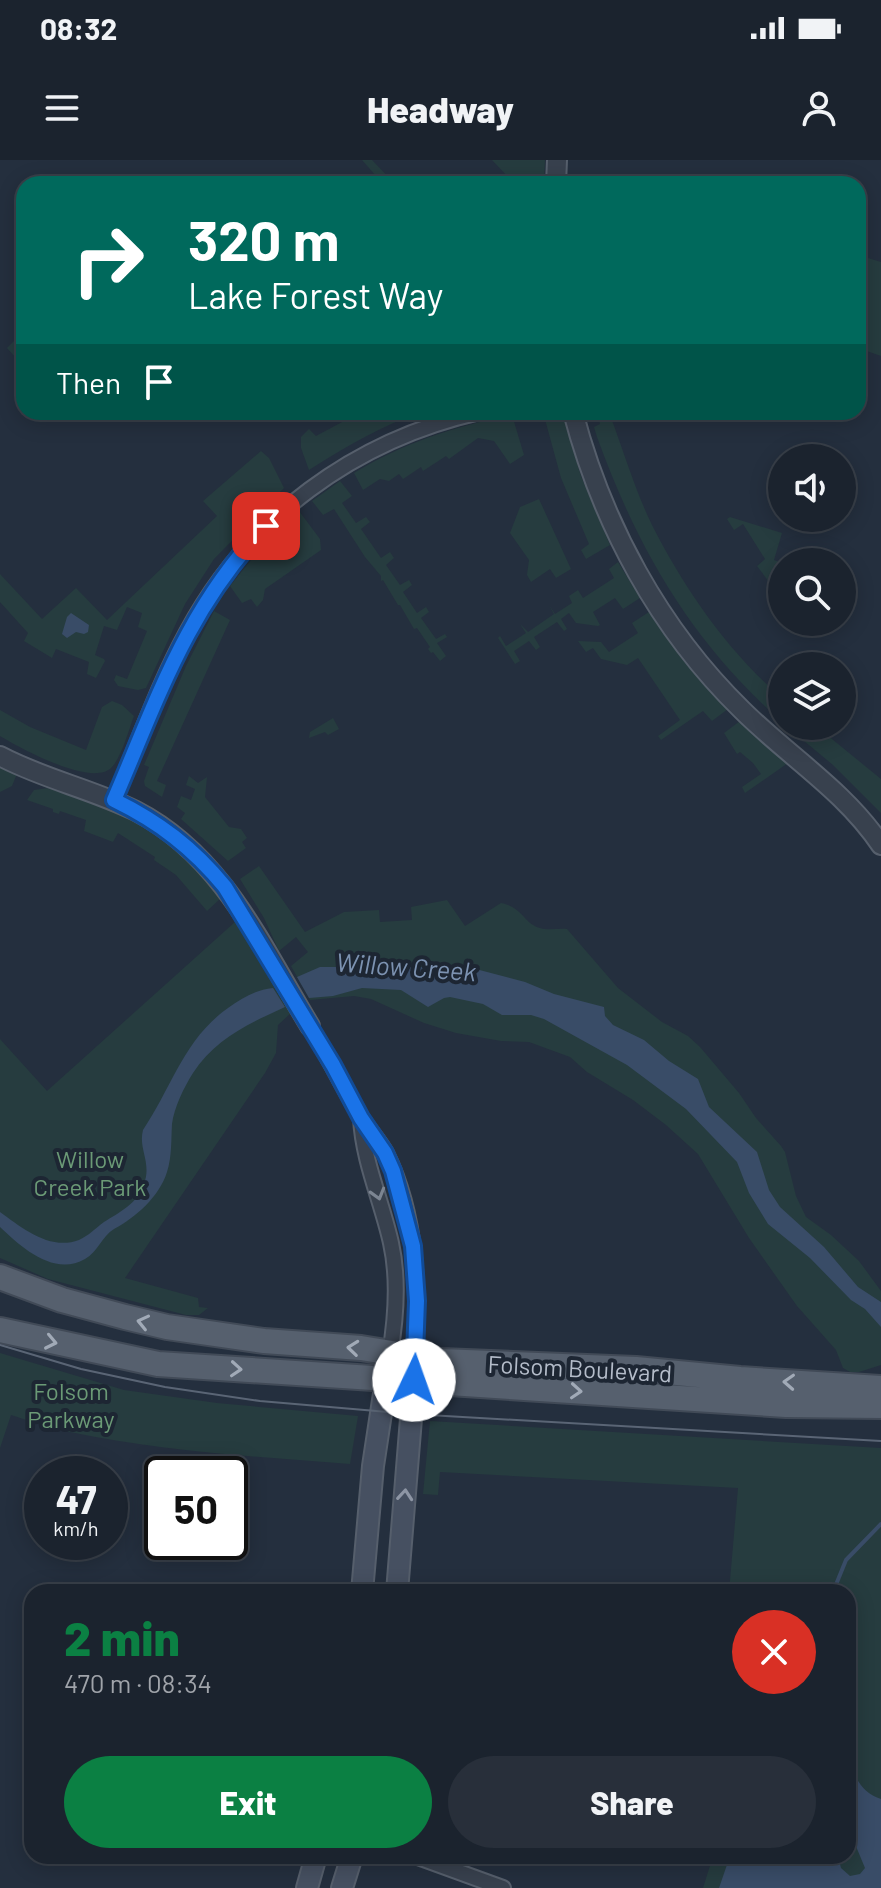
<!DOCTYPE html>
<html lang="en">
<head>
<meta charset="utf-8">
<style>
	:root { --surface:#1b232e; --page:#282f3a; --text:#f1f3f6; --muted:#a0a4aa; --line:#39404a; --accent:#0b8043 }
	body { margin:0; font-family:Barlow,sans-serif; background:var(--page); color:var(--text); height:100vh; display:flex; flex-direction:column; font-size:30px; white-space:nowrap }
	* { box-sizing:border-box; margin:0 }
	p { font-size:26px; color:var(--muted) }
	.icon { flex:none; width:44px; height:44px; fill:none; stroke:currentColor; stroke-width:2; stroke-linecap:round; stroke-linejoin:round }
	.map { position:relative; flex:1; overflow:hidden }
	.panel { position:absolute; left:24px; top:1424px; width:832px; height:280px; display:flex; flex-direction:column; background:var(--surface); border-radius:24px; box-shadow:0 4px 20px #0003,0 0 0 2px var(--line) }
	.panel>* { flex:none }
	.top-card { position:absolute; left:16px; top:16px; width:850px; height:244px; border-radius:24px; box-shadow:0 4px 20px #0003,0 0 0 2px var(--line); background:#00695c; color:#fff; overflow:hidden }
	.tools { position:absolute; left:768px; top:284px; display:grid; gap:16px }
	.tools a { display:grid; place-items:center; width:88px; height:88px; border-radius:50%; background:var(--surface); box-shadow:0 4px 20px #0003,0 0 0 2px var(--line); font-size:40px }
	.speed { position:absolute; left:24px; top:1296px; display:flex; gap:16px; font-size:40px; font-weight:700; text-align:center }
	.speed>* { display:grid; place-content:center; width:104px; height:104px; border-radius:50%; background:var(--surface); box-shadow:0 4px 20px #0003,0 0 0 2px var(--line); line-height:1 }
	.speed small { font-size:20px; font-weight:400 }
	.speed .limit { border:4px solid #111; border-radius:12px; background:#fff; color:#111 }
	.pin { position:absolute; display:grid; place-items:center; width:68px; height:68px; color:#fff; margin:-34px; border-radius:16px; box-shadow:0 4px 12px #0006 }
	.me { position:absolute; width:88px; margin:-44px; rotate:3deg; stroke-linejoin:round; filter:drop-shadow(0 0 6px #0008) }
	.turn { display:flex; align-items:center; gap:28px; height:168px; padding:0 40px; font-size:36px }
	.turn .icon { width:104px; height:104px; stroke-width:2.5 }
	.turn b { display:block; font-size:56px; line-height:68px }
	.then { display:flex; align-items:center; height:76px; padding:0 40px; background:#0003; gap:16px; font-size:30px }
	.round { display:grid; place-items:center; flex:none; width:84px; height:84px; border-radius:42px; background:var(--page) }
	.overview { display:flex; align-items:center; justify-content:space-between; height:136px; padding:0 40px }
	h1 { font-size:48px; font-weight:800; line-height:60px; color:var(--accent) }
	.primary-button { display:flex; gap:16px; margin-top:auto; padding:16px 40px }
	.primary-button a { flex:1; height:92px; border-radius:48px; background:var(--accent); color:#fff; font-size:32px; font-weight:800; line-height:92px; text-align:center }
	.primary-button a+a { background:var(--page); color:var(--text) }
	.status { display:flex; justify-content:space-between; align-items:center; height:56px; padding:0 40px; background:var(--surface); direction:ltr }
	.status svg { height:22px; fill:currentColor }
	header { display:flex; justify-content:space-between; align-items:center; height:104px; padding:0 40px; background:var(--surface); font-size:36px; font-weight:800 }
	.map>svg:first-child { display:block }
	.green { fill:#263c3f }
	.water { fill:#394c67 }
	.lines { fill:none; stroke-linecap:round; stroke-linejoin:round }
	.stream { stroke:#394c67; stroke-width:4 }
	.minor-casing { stroke:#565f6c; stroke-width:18 }
	.tertiary-casing { stroke:#565f6c; stroke-width:22 }
	.secondary-casing { stroke:#565f6c; stroke-width:24 }
	.primary-casing { stroke:#414a57; stroke-width:28 }
	.minor { stroke:#38414e; stroke-width:14 }
	.tertiary { stroke:#38414e; stroke-width:18 }
	.secondary { stroke:#465061; stroke-width:20 }
	.primary { stroke:#56606e; stroke-width:24 }
	.tram { stroke:#5a6575; stroke-width:2 }
	.oneway { stroke:#7c8592 }
	.oneway2 { stroke:#a1aab7 }
	.oneway3 { stroke:#8e96a5 }
	.route-casing { stroke:#114b97; stroke-width:20 }
	.route { stroke:#1a73e8; stroke-width:14 }
	.labels { text-anchor:middle; dominant-baseline:central; stroke-width:8; stroke-linejoin:round; paint-order:stroke }
	.park-label { font-size:24px; fill:#6b9a76; stroke:#1d2633 }
	.street-label { font-size:24px; fill:#b4bcc9; stroke:#1d2633 }
	.water-label { font-size:26px; font-style:italic; fill:#7c92b1; stroke:#1d2633 }
</style>
</head>
<body>
<div class="status"><b>08:32</b><svg viewBox="0 0 49 12"><path d="M0 12V9h3v3zM5 12V6h3v6zM10 12V3h3v9zM15 12V0h3v12zM26 1h20v11H26zM47 4h2v5h-2z"/></svg></div>
<header><svg class="icon" aria-label="menu" viewBox="0 0 24 24"><path d="M4 6h16M4 12h16M4 18h16"/></svg>Headway<svg class="icon" aria-label="person" viewBox="0 0 24 24"><circle cx="12" cy="8" r="4"/><path d="M4 21q1-7 8-7t8 7"/></svg></header>
<div class="map">
<svg width="881" height="1728" viewBox="0 0 881 1728">
	<rect width="100%" height="100%" fill="#242f3e"/>
	<path class="green" d="M 362,0 L 372,0 L 395,24 L 383,24 Z
		M 492,0 L 545,0 L 544,24 L 507,24 L 511,20 Z
		M 858,95 L 881,102 L 881,196 L 858,188 Z
		M 24,171 L 24,221 L 15,212 L 16,198 L 7,188 Z
		M 361,252 L 421,252 C 381,266 345,287 309,310 L 301,288 L 301,277 L 309,269 L 316,276 Z
		M 543,252 L 562,252 L 581,316 L 610,385 L 586,399 L 581,390 L 589,384 L 561,318 Z
		M 597,252 L 620,252 L 610,255 C 624,292 635,330 652,365 C 684,428 728,492 782,538 L 782,562 C 691,481 638,390 597,277 L 594,267 L 600,264 Z
		M 512,255 L 524,295 L 510,304 L 494,281 L 478,278 L 449,299 L 446,296 L 423,311 L 421,307 L 403,319 L 399,314 L 389,321 L 380,319 L 363,330 L 354,313 C 403,283 455,266 512,255 Z
		M 261,291 L 269,298 L 284,328 L 214,399 L 185,444 L 146,528 L 138,530 L 118,526 L 114,520 L 116,515 L 127,519 L 147,471 L 138,467 L 142,453 L 127,447 L 117,470 L 104,466 L 95,495 L 104,499 L 105,501 L 96,518 L 87,514 L 89,502 L 56,489 L 52,498 L 24,481 L 28,473 L 0,442 L 0,414 L 42,459 L 76,428 L 107,460 L 217,356 L 203,341 Z
		M 340,321 L 352,336 L 342,343 L 356,363 L 366,357 L 370,362 L 361,369 L 381,398 L 390,392 L 394,398 L 386,405 L 400,425 L 409,420 L 412,425 L 403,432 L 417,453 L 426,447 L 429,452 L 421,458 L 436,479 L 445,474 L 447,477 L 437,483 L 446,496 L 440,501 L 433,492 L 431,493 L 428,489 L 430,487 L 417,468 L 414,469 L 400,445 L 398,445 L 383,420 L 381,421 L 381,416 L 365,397 L 334,349 L 323,355 L 312,341 Z
		M 539,339 L 571,409 L 556,418 L 550,409 L 531,422 L 527,415 L 529,400 L 510,373 L 520,347 Z
		M 299,351 L 320,379 L 321,390 L 265,429 L 263,440 L 257,447 L 251,439 L 242,443 L 230,426 L 255,395 Z
		M 730,357 L 782,373 L 774,400 L 782,403 L 781,413 L 769,422 L 757,406 L 765,399 L 743,364 L 734,370 L 727,359 Z
		M 618,402 L 640,438 L 623,449 L 615,438 L 593,452 L 600,465 L 598,466 L 576,463 L 569,453 L 561,459 L 567,469 L 564,471 L 557,462 L 534,477 L 540,487 L 536,490 L 529,481 L 514,491 L 520,501 L 515,504 L 498,478 L 500,476 L 506,486 L 526,473 L 520,464 L 528,472 L 554,454 L 549,445 L 555,454 L 572,443 L 569,436 L 578,430 L 583,438 L 614,418 L 609,409 Z
		M 214,451 L 230,460 L 157,621 L 166,625 L 162,637 L 145,626 L 144,621 L 149,607 L 144,605 L 186,506 Z
		M 649,452 L 686,504 L 728,549 L 712,561 L 703,551 L 661,580 L 658,576 L 680,560 L 638,498 L 627,505 L 601,499 L 593,488 L 586,492 L 578,481 L 601,482 L 609,492 L 638,473 L 632,463 Z
		M 112,541 L 122,545 L 134,556 C 129,569 121,599 111,608 C 91,627 20,588 0,576 L 0,550 L 30,567 L 86,590 L 102,547 Z
		M 333,558 L 339,569 L 328,575 L 325,572 L 309,578 L 310,572 Z
		M 740,561 L 788,603 L 745,633 L 742,627 L 761,614 L 753,603 L 740,592 L 737,594 L 724,573 Z
		M 786,566 L 816,566 L 881,619 L 881,653 L 833,605 Z
		M 0,603 L 18,611 L 12,626 L 0,632 Z
		M 189,616 L 198,623 L 207,617 L 205,637 L 229,667 L 241,669 L 247,678 L 242,682 L 246,688 L 228,701 L 181,659 L 185,653 L 177,647 L 181,636 L 191,640 L 195,629 L 186,625 Z
		M 48,628 C 122,654 174,670 221,738 L 207,751 L 176,715 L 154,700 L 155,697 L 118,673 L 113,682 L 84,671 L 86,660 L 60,651 L 59,654 L 53,652 L 53,649 L 27,640 L 34,630 Z
		M 259,706 L 305,772 L 344,752 L 379,750 L 380,762 L 412,760 L 411,747 L 447,740 L 465,766 L 501,743 C 523,747 523,763 540,768 C 549,771 558,768 567,769 L 618,828 L 662,862 L 688,876 L 700,887 L 739,933 L 756,958 L 781,986 L 785,992 L 796,1036 L 806,1057 L 831,1075 L 859,1101 L 881,1131 L 881,1205 L 859,1212 L 850,1212 L 843,1208 L 836,1190 L 797,1146 L 749,1078 L 698,994 L 666,965 L 633,940 L 587,912 L 570,897 L 529,882 L 501,881 L 456,873 L 424,863 L 371,839 L 354,836 L 310,840 L 291,806 L 308,792 L 296,777 L 279,791 L 264,758 L 240,719 Z
		M 235,762 L 292,852 L 278,865 L 276,893 L 265,913 L 125,1118 L 198,1138 L 199,1147 L 208,1148 L 199,1155 L 186,1155 L 48,1119 L 0,1098 L 0,879 L 47,931 Z
		M 0,1193 L 124,1230 L 217,1243 L 358,1256 L 350,1304 C 257,1297 161,1291 70,1272 C 50,1268 30,1261 11,1255 L 0,1288 Z
		M 430,1261 L 881,1288 L 881,1728 L 703,1728 L 713,1696 L 848,1696 L 848,1432 L 729,1432 L 738,1328 L 440,1312 L 438,1335 L 423,1334 Z"/>
	<path class="water" d="M 71,453 L 89,465 L 88,472 L 84,474 L 76,472 L 67,478 L 62,474 L 67,457 Z
		M 320,807 L 468,807 L 525,822 L 554,834 L 604,847 L 605,856 L 613,865 L 644,880 L 669,901 L 698,919 L 709,947 L 757,992 L 769,1030 L 780,1047 L 824,1087 L 858,1127 L 881,1142 L 881,1167 L 865,1149 L 851,1140 L 810,1098 L 768,1064 L 749,1033 L 737,1002 L 686,949 L 627,905 L 544,859 L 531,855 L 502,855 L 483,844 L 450,837 L 444,838 L 428,847 L 401,830 L 362,828 L 333,836 L 309,838 L 297,817 Z
		M 273,828 L 285,847 C 250,863 215,879 193,913 C 184,927 174,948 172,964 C 171,980 172,996 167,1012 C 159,1037 136,1057 114,1069 C 102,1076 98,1092 85,1099 C 54,1117 21,1087 0,1067 L 0,1052 C 22,1068 50,1091 79,1080 C 88,1076 96,1068 104,1062 C 120,1052 137,1044 144,1024 C 152,1002 138,989 143,970 C 172,927 184,879 228,848 C 242,838 255,830 273,828 Z
		M 848,1604 C 858,1620 862,1633 881,1639 L 881,1728 L 719,1728 L 730,1696 L 838,1696 L 841,1708 L 850,1716 L 860,1714 L 865,1708 L 848,1667 Z"/>
	<g class="lines">
		<path class="stream" d="M 833,1432 L 846,1400 L 881,1364"/>
		<defs>
			<path id="minor" d="M 114,640 C 138,584 158,525 187,472 C 248,358 355,280 480,252
				M 310,866 C 328,896 343,928 361,957 C 369,970 379,980 386,993 C 417,1055 419,1130 415,1198
				M 361,958 C 363,1001 382,1042 391,1083 C 399,1119 396,1158 390,1194
				M 415,1696 L 503,1728"/>
			<path id="tertiary" d="M 556,24 L 557,0
				M 573,252 C 602,363 659,469 742,550 C 788,596 844,630 881,685
				M 0,596 C 43,619 92,629 136,651 C 222,695 262,787 310,866"/>
			<path id="secondary" d="M 362,1432 L 373,1306 L 390,1194
				M 397,1432 L 415,1209
				M 307,1728 L 316,1696
				M 342,1728 L 352,1696"/>
			<path id="primary" d="M 0,1117 L 62,1140 L 125,1157 L 167,1167 L 264,1181 L 361,1188 L 441,1201 L 636,1209 L 740,1219 L 881,1228
				M 0,1170 L 158,1204 L 786,1245 L 881,1246"/>
		</defs>
		<use href="#minor" class="minor-casing"/>
		<use href="#tertiary" class="tertiary-casing"/>
		<use href="#secondary" class="secondary-casing"/>
		<use href="#primary" class="primary-casing"/>
		<use href="#minor" class="minor"/>
		<use href="#tertiary" class="tertiary"/>
		<use href="#secondary" class="secondary"/>
		<use href="#primary" class="primary"/>
		<path class="tram" d="M 0,1185 L 81,1209 L 165,1227 L 260,1241 L 411,1254 L 881,1281"/>
	</g>
	<defs><path id="oneway-chevron" d="M-2-3.5L2.5 0L-2 3.5" fill="none" stroke-width="1.6" stroke-linecap="round" stroke-linejoin="round" transform="scale(2)"/></defs>
	<use class="oneway" href="#oneway-chevron" transform="translate(378 1034) rotate(74)"/>
	<g class="oneway2">
		<use href="#oneway-chevron" transform="translate(143 1162) rotate(-167)"/>
		<use href="#oneway-chevron" transform="translate(51 1182) rotate(12)"/>
		<use href="#oneway-chevron" transform="translate(353 1188) rotate(-174)"/>
		<use href="#oneway-chevron" transform="translate(236 1209) rotate(4)"/>
		<use href="#oneway-chevron" transform="translate(789 1222) rotate(-177)"/>
		<use href="#oneway-chevron" transform="translate(576 1231) rotate(4)"/>
	</g>
	<use class="oneway3" href="#oneway-chevron" transform="translate(405 1335) rotate(-85)"/>
	<g class="lines">
		<defs>
			<path id="route" d="M 266,366 C 187,448 158,538 114,640 C 159,662 193,688 225,727 L 333,905 L 361,958 L 385,993 L 393,1011 L 413,1086 L 417,1141 L 414,1220"/>
		</defs>
		<use href="#route" class="route-casing"/>
		<use href="#route" class="route"/>
	</g>
	<g class="labels">
		<g class="park-label">
			<text x="90" y="998">Willow<tspan x="90" dy="28">Creek Park</tspan></text>
			<text x="71" y="1230">Folsom<tspan x="71" dy="28">Parkway</tspan></text>
		</g>
		<g class="street-label">
			<text transform="translate(580 1208) rotate(3)">Folsom Boulevard</text>
		</g>
		<g class="water-label">
			<text transform="translate(406 806) rotate(4)">Willow Creek</text>
		</g>
	</g>
</svg>
<div class="tools">
<a><svg class="icon" aria-label="sound" viewBox="0 0 24 24"><path d="M4 9h4l5-4v14l-5-4H4zM17 9q2 3 0 6"/></svg></a>
<a><svg class="icon" aria-label="search" viewBox="0 0 24 24"><circle cx="10" cy="10" r="6"/><path d="M15 15l6 6"/></svg></a>
<a><svg class="icon" aria-label="layers" viewBox="0 0 24 24"><path d="M12 4l9 5-9 5-9-5zM3 14l9 5 9-5"/></svg></a>
</div>
<div class="speed"><div>47<small>km/h</small></div><div class="limit">50</div></div>
<div class="pin" style="left:266px;top:366px;background:#d93025"><svg class="icon" aria-label="arrive" viewBox="0 0 24 24"><path d="M6 21V4h12l-3 4 3 4H6"/></svg></div>
<svg class="me" style="left:414px;top:1220px" viewBox="-20 -20 40 40"><circle r="19" fill="#fff"/><path d="M0-13L10 11 0 6-10 11z" fill="#1a73e8"/></svg>
<div class="top-card">
<div class="turn"><svg class="icon" aria-label="right" viewBox="0 0 24 24"><path d="M7 20v-9h11M14 6l5 5-5 5"/></svg><div><b>320 m</b>Lake Forest Way</div></div>
<div class="then">Then<svg class="icon" aria-label="arrive" viewBox="0 0 24 24"><path d="M6 21V4h12l-3 4 3 4H6"/></svg></div>
</div>
<section class="panel">
<div class="overview"><div><h1>2 min</h1><p>470 m · 08:34</p></div><a class="round" style="background:#d93025;color:#fff"><svg class="icon" aria-label="close" viewBox="0 0 24 24"><path d="M6 6l12 12M18 6L6 18"/></svg></a></div>
<div class="primary-button"><a>Exit</a><a>Share</a></div>
</section>
</div>
</body>
</html>
